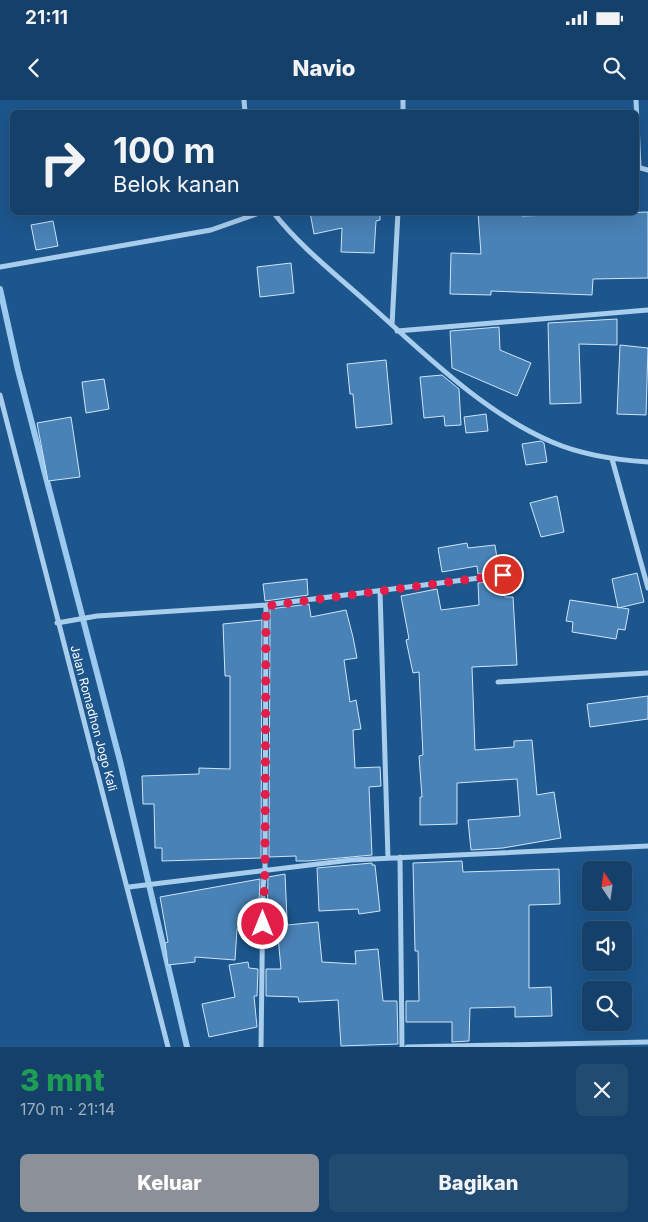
<!DOCTYPE html>
<html lang="id">
<head>
<meta charset="utf-8">
<style>
	:root { --surface:#154069; --page:#224b71; --text:#f1f3f6; --muted:#9dafc0; --line:#34597d; --accent:#8c9099 }
	body { margin:0; font-family:Inter,sans-serif; background:var(--page); color:var(--text); height:100vh; display:flex; flex-direction:column; font-size:19px; white-space:nowrap }
	* { box-sizing:border-box; margin:0 }
	p { font-size:16px; color:var(--muted) }
	.icon { flex:none; width:28px; height:28px; fill:none; stroke:currentColor; stroke-width:2; stroke-linecap:round; stroke-linejoin:round }
	.map { position:relative; height:947px; overflow:hidden }
	.drawer { display:flex; flex-direction:column; background:var(--surface); flex:1 }
	.drawer>* { flex:none }
	.banner { position:absolute; left:10px; top:10px; width:629px; height:105px; border-radius:8px; box-shadow:0 5px 20px #0002,0 0 0 1px var(--line); background:#154069; color:var(--text); overflow:hidden }
	.needle { width:32px; rotate:347deg }
	.fabs { position:absolute; left:582px; top:761px; display:grid; gap:10px }
	.fabs a { display:grid; place-items:center; width:50px; height:50px; border-radius:8px; background:var(--surface); box-shadow:0 5px 20px #0002,0 0 0 1px var(--line); font-size:25px }
	.pin { position:absolute; display:grid; place-items:center; width:42px; height:42px; color:#fff; margin:-21px; border:2px solid #fff; border-radius:50%; box-shadow:0 1px 5px #0007 }
	.me { position:absolute; width:55px; margin:-28px; rotate:0deg; stroke-linejoin:round; filter:drop-shadow(0 0 4px #0008) }
	.turn { display:flex; align-items:center; gap:18px; height:105px; padding:0 20px; font-size:22px }
	.turn .icon { width:65px; height:65px; stroke-width:2.5 }
	.turn b { display:block; font-size:35px; line-height:42px }
	.round { display:grid; place-items:center; flex:none; width:52px; height:52px; border-radius:8px; background:var(--page) }
	.overview { display:flex; align-items:center; justify-content:space-between; height:85px; padding:0 20px }
	h1 { font-size:30px; font-weight:800; line-height:38px; color:#1e9e55 }
	.button { display:flex; gap:10px; margin-top:auto; padding:10px 20px }
	.button a { flex:1; height:58px; border-radius:8px; background:var(--accent); color:#fff; font-size:20px; font-weight:800; line-height:58px; text-align:center }
	.button a+a { background:var(--page); color:var(--text) }
	.status { display:flex; justify-content:space-between; align-items:center; height:35px; padding:0 25px; background:var(--surface); direction:ltr }
	.status svg { height:14px; fill:currentColor }
	header { display:flex; justify-content:space-between; align-items:center; height:65px; padding:0 20px; background:var(--surface); font-size:22px; font-weight:800 }
	.map>svg:first-child { display:block }
	.lines { fill:none; stroke-linecap:round; stroke-linejoin:round }
	.stream { stroke:#9bc9ef; stroke-width:6 }
	.building { fill:#4982b6; stroke:#cde5f9 }
	.minor { stroke:#a8cded; stroke-width:5 }
	.route { stroke:#e11d48; stroke-width:9; stroke-dasharray:0 16.2 }
	.labels { text-anchor:middle; dominant-baseline:central; stroke-width:5; stroke-linejoin:round; paint-order:stroke }
	.street-label { font-size:12px; fill:#fff; stroke:#1c568c }
</style>
</head>
<body>
<div class="status"><b>21:11</b><svg viewBox="0 0 49 12"><path d="M0 12V9h3v3zM5 12V6h3v6zM10 12V3h3v9zM15 12V0h3v12zM26 1h20v11H26zM47 4h2v5h-2z"/></svg></div>
<header><svg class="icon" aria-label="back" viewBox="0 0 24 24"><path d="M15 5l-7 7 7 7"/></svg>Navio<svg class="icon" aria-label="search" viewBox="0 0 24 24"><circle cx="10" cy="10" r="6"/><path d="M15 15l6 6"/></svg></header>
<div class="map">
<svg width="648" height="947" viewBox="0 0 648 947">
	<rect width="100%" height="100%" fill="#1c568c"/>
	<g class="lines">
		<path class="stream" d="M 0,189 L 18,270 L 120,661 L 187,947"/>
	</g>
	<path class="building" d="M 310,112 L 380,112 L 380,120 L 376,121 L 374,153 L 341,152 L 342,128 L 314,134 Z
		M 478,112 L 522,112 L 522,116 L 648,112 L 648,178 L 593,179 L 592,195 L 491,191 L 491,195 L 450,194 L 451,153 L 481,154 Z
		M 53,121 L 58,146 L 36,150 L 31,125 Z
		M 291,163 L 294,193 L 260,197 L 257,167 Z
		M 617,219 L 617,245 L 579,244 L 581,303 L 550,304 L 548,223 Z
		M 499,227 L 500,250 L 531,263 L 517,296 L 452,268 L 450,231 Z
		M 620,245 L 648,248 L 646,315 L 617,314 Z
		M 386,260 L 392,324 L 356,328 L 353,294 L 350,294 L 347,264 Z
		M 442,275 L 459,289 L 461,325 L 445,326 L 444,316 L 424,318 L 420,277 Z
		M 104,279 L 109,309 L 86,313 L 82,282 Z
		M 486,314 L 488,331 L 466,333 L 464,317 Z
		M 71,317 L 80,377 L 48,381 L 37,323 Z
		M 541,341 L 544,343 L 547,362 L 526,365 L 522,344 Z
		M 557,396 L 564,432 L 541,437 L 530,403 Z
		M 467,443 L 468,448 L 495,445 L 499,471 L 478,474 L 477,466 L 442,472 L 438,448 Z
		M 637,473 L 644,502 L 618,508 L 612,479 Z
		M 307,479 L 308,495 L 265,501 L 263,484 Z
		M 500,480 L 503,482 L 505,497 L 513,497 L 517,565 L 472,567 L 475,650 L 514,647 L 514,641 L 532,640 L 537,695 L 554,692 L 561,738 L 503,748 L 471,750 L 468,720 L 520,716 L 517,679 L 457,683 L 457,724 L 420,725 L 420,697 L 422,697 L 419,656 L 423,655 L 419,572 L 413,573 L 406,540 L 409,539 L 401,496 L 437,489 L 441,510 L 479,505 L 478,483 Z
		M 570,500 L 629,509 L 625,530 L 618,529 L 616,539 L 572,532 L 573,522 L 566,521 Z
		M 309,504 L 311,517 L 346,510 L 353,537 L 357,558 L 344,560 L 350,602 L 356,600 L 361,629 L 353,630 L 355,668 L 380,667 L 381,686 L 369,687 L 372,755 L 308,761 L 296,761 L 296,756 L 269,757 L 270,509 Z
		M 262,520 L 261,758 L 162,761 L 162,748 L 155,748 L 154,704 L 143,704 L 142,676 L 199,674 L 199,668 L 230,669 L 230,576 L 225,576 L 223,524 Z
		M 648,596 L 648,619 L 590,627 L 587,604 Z
		M 462,761 L 463,772 L 559,769 L 560,804 L 529,805 L 529,888 L 551,887 L 552,916 L 515,917 L 515,907 L 470,908 L 469,941 L 452,942 L 452,922 L 406,922 L 406,901 L 419,901 L 418,851 L 415,851 L 413,763 Z
		M 372,763 L 372,765 L 375,765 L 380,811 L 359,814 L 358,809 L 319,811 L 317,768 Z
		M 285,774 L 287,819 L 267,823 L 268,777 Z
		M 260,779 L 258,825 L 237,829 L 235,860 L 195,857 L 195,862 L 168,865 L 165,843 L 168,842 L 160,797 Z
		M 318,822 L 322,862 L 356,864 L 355,851 L 378,849 L 383,901 L 397,901 L 398,944 L 341,946 L 338,900 L 299,902 L 298,897 L 266,896 L 266,869 L 281,869 L 277,826 Z
		M 248,862 L 249,868 L 258,869 L 257,896 L 254,896 L 257,927 L 209,937 L 202,904 L 235,897 L 229,865 Z"/>
	<g class="lines">
		<path class="minor" d="M 244,0 L 245,12
			M 636,0 L 639,67
			M 403,12 L 403,0
			M 637,67 L 648,70
			M 273,112 C 301,148 338,176 371,206 C 426,255 484,313 552,342 C 582,355 616,360 648,362
			M 0,167 L 211,130 L 262,112
			M 392,225 L 398,112
			M 397,231 L 648,210
			M 0,295 L 168,947
			M 612,359 L 648,488
			M 380,491 L 388,758
			M 57,523 L 97,516 L 266,505 L 503,475
			M 498,582 L 648,573
			M 400,757 L 402,947
			M 129,787 L 351,760 L 648,746
			M 261,947 L 263,787 L 265,769 L 266,505
			M 407,947 L 648,942"/>
	</g>
	<g class="lines">
		<path class="route" d="M 263,824 L 265,769 L 266,506 L 503,475"/>
	</g>
	<g class="labels">
		<g class="street-label">
			<text transform="translate(94 618) rotate(75)">Jalan Romadhon Jogo Kali</text>
		</g>
	</g>
</svg>
<div class="fabs">
<a><svg class="needle" viewBox="-14 -14 28 28"><path d="M0-13l5 13h-10z" fill="#e53935"/><path d="M0 13l5-13h-10z" fill="#9dafc0"/></svg></a>
<a><svg class="icon" aria-label="sound" viewBox="0 0 24 24"><path d="M4 9h4l5-4v14l-5-4H4zM17 9q2 3 0 6"/></svg></a>
<a><svg class="icon" aria-label="search" viewBox="0 0 24 24"><circle cx="10" cy="10" r="6"/><path d="M15 15l6 6"/></svg></a>
</div>
<div class="pin" style="left:503px;top:475px;background:#d93025"><svg class="icon" aria-label="arrive" viewBox="0 0 24 24"><path d="M6 21V4h12l-3 4 3 4H6"/></svg></div>
<svg class="me" style="left:263px;top:824px" viewBox="-20 -20 40 40"><circle r="17" fill="#e11d48" stroke="#fff" stroke-width="3"/><path d="M0-11L8 9 0 5-8 9z" fill="#fff"/></svg>
<div class="banner">
<div class="turn"><svg class="icon" aria-label="right" viewBox="0 0 24 24"><path d="M7 20v-9h11M14 6l5 5-5 5"/></svg><div><b>100 m</b>Belok kanan</div></div>
</div>
</div>
<section class="drawer">
<div class="overview"><div><h1>3 mnt</h1><p>170 m · 21:14</p></div><a class="round"><svg class="icon" aria-label="close" viewBox="0 0 24 24"><path d="M6 6l12 12M18 6L6 18"/></svg></a></div>
<div class="button"><a>Keluar</a><a>Bagikan</a></div>
</section>
</body>
</html>
